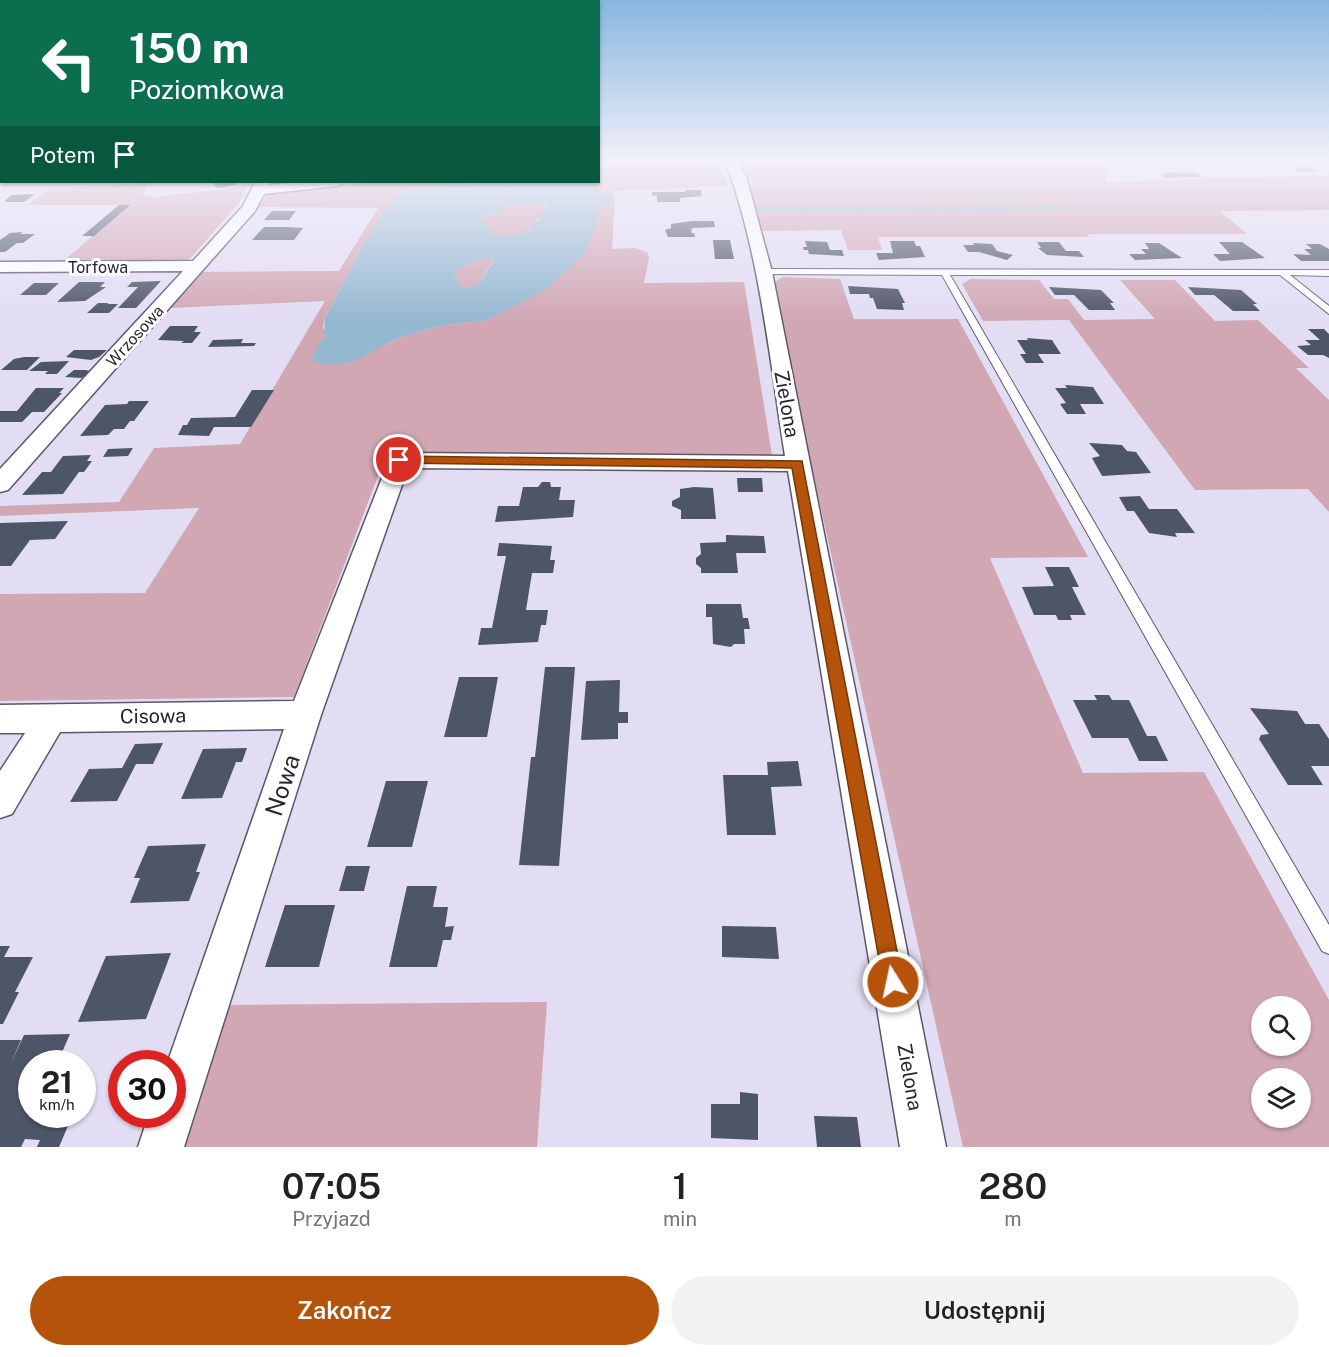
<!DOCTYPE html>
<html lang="pl">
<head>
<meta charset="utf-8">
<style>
	:root { --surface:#fff; --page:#f2f2f2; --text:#222; --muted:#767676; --accent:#b45309 }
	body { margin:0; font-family:"Public Sans",sans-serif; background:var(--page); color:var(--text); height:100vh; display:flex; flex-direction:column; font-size:22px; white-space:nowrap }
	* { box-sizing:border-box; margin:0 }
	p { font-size:20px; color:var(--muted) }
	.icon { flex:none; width:33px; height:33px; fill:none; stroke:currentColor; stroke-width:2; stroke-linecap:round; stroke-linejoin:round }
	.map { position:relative; height:1147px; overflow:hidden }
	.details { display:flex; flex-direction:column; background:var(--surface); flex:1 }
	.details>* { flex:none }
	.banner { position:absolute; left:0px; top:0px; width:600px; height:183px; box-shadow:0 2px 4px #0004; background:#0b6e4f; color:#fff; overflow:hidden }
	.tools { position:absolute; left:1251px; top:996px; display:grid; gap:12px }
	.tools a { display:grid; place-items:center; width:60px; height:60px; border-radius:50%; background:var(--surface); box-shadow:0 2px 4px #0004; font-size:30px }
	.speed { position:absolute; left:18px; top:1050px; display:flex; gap:12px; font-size:30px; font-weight:700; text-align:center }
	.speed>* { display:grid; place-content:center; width:78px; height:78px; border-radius:50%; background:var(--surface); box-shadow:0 2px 4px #0004; line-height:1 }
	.speed small { font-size:15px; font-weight:400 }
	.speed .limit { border:9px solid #d22; background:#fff; color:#111 }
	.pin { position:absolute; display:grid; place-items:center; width:51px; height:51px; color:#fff; margin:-26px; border:3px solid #fff; border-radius:50%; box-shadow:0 2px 6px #0007 }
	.me { position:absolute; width:66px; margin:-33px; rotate:350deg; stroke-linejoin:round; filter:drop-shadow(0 0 4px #0008) }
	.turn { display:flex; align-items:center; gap:21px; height:126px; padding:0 30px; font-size:27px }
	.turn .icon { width:78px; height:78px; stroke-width:2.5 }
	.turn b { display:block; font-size:42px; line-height:51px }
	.then { display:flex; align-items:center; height:57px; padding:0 30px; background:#0003; gap:12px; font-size:22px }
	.eta { display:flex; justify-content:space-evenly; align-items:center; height:102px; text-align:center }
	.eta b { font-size:36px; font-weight:600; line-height:42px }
	.button { display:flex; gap:12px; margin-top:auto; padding:12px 30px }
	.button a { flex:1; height:69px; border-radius:36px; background:var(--accent); color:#fff; font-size:24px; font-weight:600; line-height:69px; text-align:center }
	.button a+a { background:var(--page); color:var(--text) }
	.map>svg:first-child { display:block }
	.green { fill:#d1a7b4; fill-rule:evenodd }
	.water { fill:#94b8d0; fill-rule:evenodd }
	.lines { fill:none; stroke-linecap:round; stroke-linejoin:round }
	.stream { stroke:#94b8d0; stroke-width:4 }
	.building { fill:#4d5568 }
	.lane-casing { stroke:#5c576b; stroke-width:2 }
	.street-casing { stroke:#5c576b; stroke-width:3 }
	.lane { fill:#fff; fill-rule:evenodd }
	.street { fill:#fff; fill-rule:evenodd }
	.route { fill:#b45309; stroke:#753606; stroke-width:1.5 }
	.labels { text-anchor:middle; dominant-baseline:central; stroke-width:6; stroke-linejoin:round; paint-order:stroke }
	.far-street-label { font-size:16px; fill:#27252e; stroke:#fff }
	.street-label { font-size:20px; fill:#27252e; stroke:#fff }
	.near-street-label { font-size:24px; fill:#27252e; stroke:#fff }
</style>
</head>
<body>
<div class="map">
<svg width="1329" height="1147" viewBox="0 0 1329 1147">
	<rect width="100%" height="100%" fill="#e3ddf4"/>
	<path class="green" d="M 599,161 L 716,161 L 729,186 L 613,191 L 614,195 L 597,191 L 581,182 L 598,182 Z
		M 738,161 L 1105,161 L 1106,182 L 1329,175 L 1329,210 L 1220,211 L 1247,234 L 1087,234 L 1089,237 L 878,237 L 882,250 L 848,250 L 841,230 L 760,231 L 750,186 L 754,184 L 752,178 L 746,177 Z
		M 379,182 L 538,182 C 504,183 423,182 396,196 L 363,245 L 325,318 L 323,327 L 326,339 L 385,345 L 400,337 L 445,325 L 487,320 L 510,307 L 582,255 L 597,224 L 600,208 L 615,198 L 612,249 L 635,248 L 647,252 L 649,258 L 644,283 L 744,282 L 772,455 L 386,455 L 294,697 L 0,701 L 0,594 L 145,593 L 199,508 L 0,516 L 0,506 L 119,502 L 154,448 L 240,444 L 325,301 L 170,308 L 198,272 L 339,271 L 378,208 L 259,207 L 268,194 Z
		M 149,183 L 143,194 L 155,197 L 247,186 L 239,203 L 187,262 L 62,262 L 129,205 L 28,205 L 50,189 Z
		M 538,202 L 547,206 L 541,219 L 537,220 C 529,238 510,237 493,234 L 483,223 L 482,216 L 499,213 L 511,205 Z
		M 479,258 L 495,260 C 481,273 484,291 461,287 L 455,277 L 457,270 Z
		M 783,277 L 840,279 L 854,319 L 958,319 L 1088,557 L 990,558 L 1083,773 L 1204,772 L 1329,1000 L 1329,1147 L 963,1147 L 771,284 ZM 1262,1006 L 1300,1006 L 1300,1046 L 1262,1046 ZM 1262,1078 L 1300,1078 L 1300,1118 L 1262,1118 Z
		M 970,279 L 1039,280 L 1054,299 L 1068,299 L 1084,320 L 1155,319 L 1120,280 L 1175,280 L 1215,321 L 1258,320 L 1309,368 L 1296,368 L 1329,400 L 1329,512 L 1308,489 L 1195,490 L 1069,320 L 983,321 L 962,284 Z
		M 547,1002 L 537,1147 L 184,1147 L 229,1005 Z"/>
	<path class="water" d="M 538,182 L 581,182 L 597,191 L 614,195 L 615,198 L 600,208 L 597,224 L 583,255 L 548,288 L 487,320 L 445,325 L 400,337 L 352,362 L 327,365 L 311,360 L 320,342 L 326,338 L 324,332 L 325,318 L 363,245 L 395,196 C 423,182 504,183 538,182 ZM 538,202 L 547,205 L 548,208 L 541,213 L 541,219 L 531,225 L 532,229 C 519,235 508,237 493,234 L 482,219 L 482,216 L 499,213 L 511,205 ZM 479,258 L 495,260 C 483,273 482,291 461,287 L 455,277 L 457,270 Z"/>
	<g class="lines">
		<path class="stream" d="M 759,209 L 1067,208"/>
	</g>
	<path class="building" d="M 1293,166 L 1307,166 L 1316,172 L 1298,172 Z
		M 1162,172 L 1197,173 L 1202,177 L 1165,178 L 1160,175 L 1165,174 Z
		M 213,182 L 237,182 L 236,185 L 219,188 L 215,187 Z
		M 685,190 L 701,190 L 702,196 L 680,198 L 680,202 L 657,202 L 657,195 L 652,196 L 652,192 L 685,192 Z
		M 35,194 L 24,202 L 4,202 L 11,195 Z
		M 119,205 L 130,205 L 94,236 L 82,236 Z
		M 272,211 L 296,211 L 289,220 L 264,220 Z
		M 692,221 L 714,221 L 715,227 L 692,228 L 691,233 L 694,233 L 695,237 L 668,237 L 665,230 L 671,228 L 671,224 Z
		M 264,227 L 287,227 L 303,228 L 294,240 L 252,240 Z
		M 23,232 L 20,234 L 35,234 L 23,243 L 17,243 L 5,252 L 0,252 L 0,240 L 10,233 Z
		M 713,240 L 730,240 L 734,259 L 715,259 Z
		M 805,241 L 827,242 L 830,250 L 842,250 L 844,256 L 809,254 L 808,250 L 804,250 L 803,247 L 807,247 Z
		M 890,241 L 914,241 L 916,246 L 920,246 L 925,257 L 879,260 L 876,253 L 893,253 Z
		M 1037,242 L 1059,242 L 1066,251 L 1079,251 L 1084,257 L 1047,255 L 1038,248 L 1041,248 Z
		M 1219,242 L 1242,242 L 1265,258 L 1220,261 L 1213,254 L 1230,254 Z
		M 973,243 L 992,244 L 997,251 L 1013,255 L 1007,260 L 979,252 L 968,252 L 963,245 L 974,245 Z
		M 1145,243 L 1159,243 L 1182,258 L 1135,260 L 1129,254 L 1146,254 L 1141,249 L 1149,249 Z
		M 1306,244 L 1320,244 L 1329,249 L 1329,261 L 1301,261 L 1293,254 L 1311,255 L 1304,249 L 1312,249 Z
		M 161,281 L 136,308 L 118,308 L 138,287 L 127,287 L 132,282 Z
		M 79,282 L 105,282 L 100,287 L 106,287 L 85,301 L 57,302 Z
		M 34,283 L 59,283 L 46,295 L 20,295 Z
		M 848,286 L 898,289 L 905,303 L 902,303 L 904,310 L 877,309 L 873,298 L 870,298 L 869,294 L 850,294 Z
		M 1049,287 L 1101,290 L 1114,303 L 1110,303 L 1115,310 L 1089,310 L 1074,295 L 1055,295 Z
		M 1188,287 L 1241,290 L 1257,304 L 1253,304 L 1260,311 L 1233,311 L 1214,295 L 1195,295 Z
		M 98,303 L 109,303 L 107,304 L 118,304 L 109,313 L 87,313 Z
		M 170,326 L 198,326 L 194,332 L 201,332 L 192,343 L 181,343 L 184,341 L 158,340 Z
		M 1308,329 L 1324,329 L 1329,334 L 1329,358 L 1323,355 L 1308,355 L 1297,346 L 1311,345 L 1305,340 L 1320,340 Z
		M 1027,338 L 1052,340 L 1061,354 L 1038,354 L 1044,363 L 1026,363 L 1020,354 L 1026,354 L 1017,340 L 1028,340 Z
		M 243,339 L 241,343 L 256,343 L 254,346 L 208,347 L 213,340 Z
		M 74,350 L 107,350 L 99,357 L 91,360 L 66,357 Z
		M 24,357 L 40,357 L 27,370 L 1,370 L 14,359 Z
		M 69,361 L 57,374 L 45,374 L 48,371 L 29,371 L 41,362 Z
		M 74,370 L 85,370 L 90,371 L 82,378 L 65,377 Z
		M 1065,385 L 1093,387 L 1104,404 L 1080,404 L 1086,414 L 1067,414 L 1060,404 L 1066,403 L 1055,388 L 1067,388 Z
		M 36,388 L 64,388 L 59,393 L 62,393 L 44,412 L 32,412 L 22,422 L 0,422 L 0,411 L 17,411 Z
		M 252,390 L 274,390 L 251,427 L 214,427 L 209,436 L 178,435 L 183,425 L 187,425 L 191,418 L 235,417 Z
		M 129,401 L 149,401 L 134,421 L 130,421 L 124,429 L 114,429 L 108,435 L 80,436 L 105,405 L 127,404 Z
		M 1089,443 L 1122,445 L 1127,451 L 1136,452 L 1151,473 L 1102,476 L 1092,458 L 1100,456 Z
		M 133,448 L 128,456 L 103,457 L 108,449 Z
		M 91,455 L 87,461 L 92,461 L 84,472 L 79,472 L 63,494 L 22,495 L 42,472 L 51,472 L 63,456 Z
		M 737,478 L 762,478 L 763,492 L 738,492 Z
		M 542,482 L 550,482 L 551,487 L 561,487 L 559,500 L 575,500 L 573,517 L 495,522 L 498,506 L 519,506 L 523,487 L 538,487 Z
		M 694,487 L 713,488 L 716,519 L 681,519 L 681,510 L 672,506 L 672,501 L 680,497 L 680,489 Z
		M 1140,496 L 1149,509 L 1177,509 L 1195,533 L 1175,533 L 1177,537 L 1149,533 L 1134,511 L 1127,511 L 1119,497 Z
		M 68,521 L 55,539 L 30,540 L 11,566 L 0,566 L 0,523 Z
		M 726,535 L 764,536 L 766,553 L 736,553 L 738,573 L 701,573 L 701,568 L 696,564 L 696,558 L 701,554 L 700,543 L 726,542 Z
		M 499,543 L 552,546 L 550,560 L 555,560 L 553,573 L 532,573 L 526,610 L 548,610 L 546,625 L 541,625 L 538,642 L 478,645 L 481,628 L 492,628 L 506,556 L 497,556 Z
		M 1045,567 L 1069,567 L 1079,587 L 1072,587 L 1086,615 L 1070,615 L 1072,620 L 1058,620 L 1056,615 L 1034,615 L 1022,587 L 1054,586 Z
		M 706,604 L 741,604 L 743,618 L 748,618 L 750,629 L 744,629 L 745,644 L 734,644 L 731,647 L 713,644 L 712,617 L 706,617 Z
		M 545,667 L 575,667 L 559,866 L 519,865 L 531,757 L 535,757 Z
		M 459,677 L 498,677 L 487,737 L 444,737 Z
		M 620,680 L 619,712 L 628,712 L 628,723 L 618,723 L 618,739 L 581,740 L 586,681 Z
		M 1094,695 L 1109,695 L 1112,700 L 1129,700 L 1147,736 L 1156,736 L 1168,761 L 1139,761 L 1128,738 L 1092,738 L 1073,700 L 1097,700 Z
		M 1250,708 L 1297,711 L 1305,724 L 1319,724 L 1329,739 L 1329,766 L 1311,766 L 1323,785 L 1288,785 L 1259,739 L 1261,735 L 1269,734 Z
		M 163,743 L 153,764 L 136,764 L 117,801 L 70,802 L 89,769 L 122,768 L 135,744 Z
		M 247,748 L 242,762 L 236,762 L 222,798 L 181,799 L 203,749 Z
		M 798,761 L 802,786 L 771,787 L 776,835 L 727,835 L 723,775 L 768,775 L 767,762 Z
		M 386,781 L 428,781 L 412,847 L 367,847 Z
		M 206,844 L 196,872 L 200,872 L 189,901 L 130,903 L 140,878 L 134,878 L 148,846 Z
		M 346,866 L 370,866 L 364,891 L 339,891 Z
		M 407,886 L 437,886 L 433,907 L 448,907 L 445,927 L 454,926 L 451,940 L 443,940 L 437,967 L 389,967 Z
		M 285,905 L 335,905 L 319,967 L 265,967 Z
		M 722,926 L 776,927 L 779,959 L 722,957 Z
		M 0,946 L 10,946 L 4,957 L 33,957 L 15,992 L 19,992 L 3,1024 L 0,1024 Z
		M 171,953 L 146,1019 L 78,1022 L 106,956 Z
		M 70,1034 L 57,1064 L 32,1064 L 32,1114 L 73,1114 L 59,1147 L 37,1147 L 40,1140 L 25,1139 L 21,1147 L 0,1147 L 0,1040 L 21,1040 L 10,1065 L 24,1035 Z
		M 740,1092 L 758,1094 L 758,1140 L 711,1138 L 711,1104 L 740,1104 Z
		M 814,1116 L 857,1117 L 861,1147 L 817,1147 Z"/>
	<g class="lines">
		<defs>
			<path id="lane" d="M 763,269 L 1329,270 L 1329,276 L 1290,275 L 1329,306 L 1329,314 L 1280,275 L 950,275 L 1329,925 L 1329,954 L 1322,951 L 942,275 L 760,274 L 759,272 Z"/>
			<path id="street" d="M 0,161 L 2,161 L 2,165 L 0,165 Z
				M 725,161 L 737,161 L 746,176 L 772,272 L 946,1147 L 900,1147 L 788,471 L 408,468 L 321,715 L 184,1147 L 138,1147 L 149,1114 L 172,1114 L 172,1064 L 167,1064 L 284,729 L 60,732 L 12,814 L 0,818 L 0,771 L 25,733 L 0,733 L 0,705 L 294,701 L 391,455 L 399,453 L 785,456 C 770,362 759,248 725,161 Z
				M 255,182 L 269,182 L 268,185 L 301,182 L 345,182 L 338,186 L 264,194 L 255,211 L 8,490 L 0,492 L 0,469 L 183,271 L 0,272 L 0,262 L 193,261 L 243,206 Z"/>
		</defs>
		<use href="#lane" class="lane-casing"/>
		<use href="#street" class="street-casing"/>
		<use href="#lane" class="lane"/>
		<use href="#street" class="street"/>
	</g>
	<linearGradient id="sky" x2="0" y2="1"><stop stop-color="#86b6de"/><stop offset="0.5" stop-color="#f2f0fa"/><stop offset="1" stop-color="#f2f0fa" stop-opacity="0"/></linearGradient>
	<rect width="1329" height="321" fill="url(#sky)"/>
	<path class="route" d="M 399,456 L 802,461 L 903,982 L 900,989 L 893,992 L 886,989 L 883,982 L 792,468 L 395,463 L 393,460 Z"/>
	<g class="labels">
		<g class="far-street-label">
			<text x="98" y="267">Torfowa</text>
			<text transform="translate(135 336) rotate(-48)">Wrzosowa</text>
		</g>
		<g class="street-label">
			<text transform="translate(787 404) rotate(80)">Zielona</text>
			<text transform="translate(153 716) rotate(-1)">Cisowa</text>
			<text transform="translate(910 1077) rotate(80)">Zielona</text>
		</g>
		<g class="near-street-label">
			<text transform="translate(282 785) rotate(-72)">Nowa</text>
		</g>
	</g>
</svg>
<div class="tools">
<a><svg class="icon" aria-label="search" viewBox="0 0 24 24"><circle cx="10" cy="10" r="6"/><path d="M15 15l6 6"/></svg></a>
<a><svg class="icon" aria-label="layers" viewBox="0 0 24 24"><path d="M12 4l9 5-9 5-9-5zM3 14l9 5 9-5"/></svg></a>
</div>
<div class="speed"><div>21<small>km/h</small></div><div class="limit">30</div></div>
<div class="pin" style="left:399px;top:460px;background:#d93025"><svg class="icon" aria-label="arrive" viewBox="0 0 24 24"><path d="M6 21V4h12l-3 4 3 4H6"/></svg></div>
<svg class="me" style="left:893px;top:982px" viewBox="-20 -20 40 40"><circle r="17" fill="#b45309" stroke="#fff" stroke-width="3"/><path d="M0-11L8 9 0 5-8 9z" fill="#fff"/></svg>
<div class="banner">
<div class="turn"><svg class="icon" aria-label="left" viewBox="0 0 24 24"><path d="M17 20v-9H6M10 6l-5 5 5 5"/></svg><div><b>150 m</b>Poziomkowa</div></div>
<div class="then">Potem<svg class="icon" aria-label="arrive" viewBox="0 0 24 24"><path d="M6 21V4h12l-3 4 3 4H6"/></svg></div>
</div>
</div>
<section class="details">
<div class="eta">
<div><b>07:05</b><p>Przyjazd</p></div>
<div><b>1</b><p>min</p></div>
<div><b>280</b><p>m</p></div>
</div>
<div class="button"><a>Zakończ</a><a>Udostępnij</a></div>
</section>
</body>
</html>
